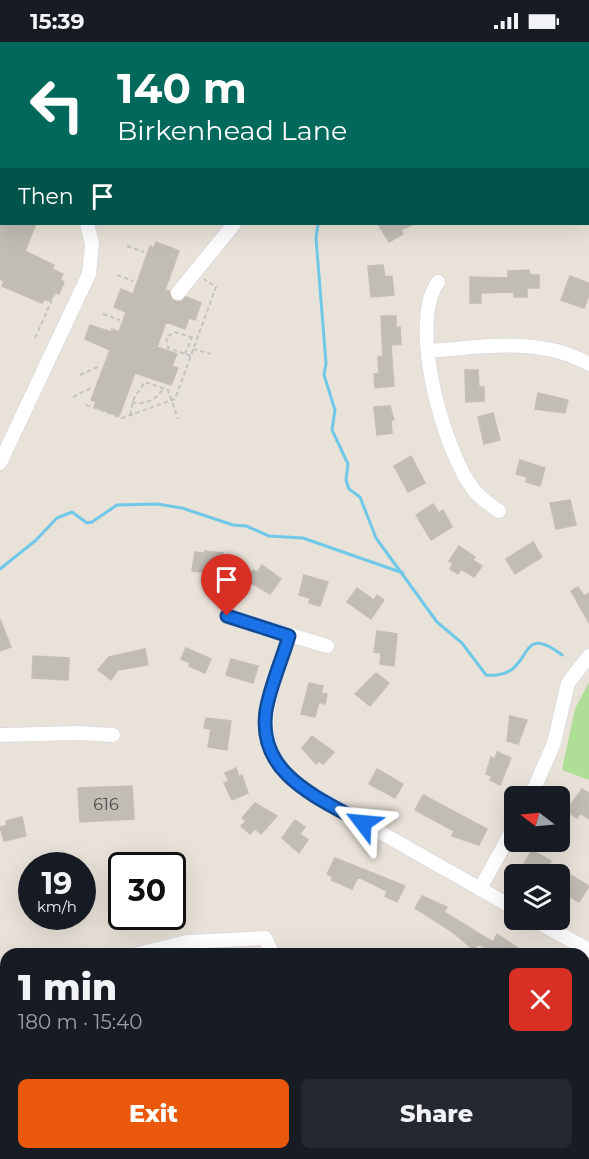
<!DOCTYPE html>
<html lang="en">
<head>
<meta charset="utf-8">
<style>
	:root { --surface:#171b24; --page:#242831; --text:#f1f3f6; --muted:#9ea1a6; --accent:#ea580c }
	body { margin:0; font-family:Montserrat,sans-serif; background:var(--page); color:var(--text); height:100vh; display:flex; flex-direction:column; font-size:22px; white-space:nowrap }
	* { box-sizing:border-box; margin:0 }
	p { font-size:20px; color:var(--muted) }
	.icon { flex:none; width:33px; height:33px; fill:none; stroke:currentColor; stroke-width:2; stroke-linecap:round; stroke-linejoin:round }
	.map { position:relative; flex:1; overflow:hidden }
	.panel { position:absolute; left:0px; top:906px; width:590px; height:212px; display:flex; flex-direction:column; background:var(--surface); border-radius:18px 18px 0 0; box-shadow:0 6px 24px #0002 }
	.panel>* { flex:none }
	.banner { position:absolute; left:0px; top:0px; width:590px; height:183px; box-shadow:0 6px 24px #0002; background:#00695c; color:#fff; overflow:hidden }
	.needle { width:39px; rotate:286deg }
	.controls { position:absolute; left:504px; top:744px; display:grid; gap:12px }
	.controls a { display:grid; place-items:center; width:66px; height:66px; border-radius:9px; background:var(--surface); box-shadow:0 6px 24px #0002; font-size:30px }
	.speed { position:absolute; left:18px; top:810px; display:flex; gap:12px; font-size:30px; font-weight:700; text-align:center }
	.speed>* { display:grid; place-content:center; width:78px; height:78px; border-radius:50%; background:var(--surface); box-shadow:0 6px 24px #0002; line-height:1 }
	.speed small { font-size:15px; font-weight:400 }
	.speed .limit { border:3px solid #111; border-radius:9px; background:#fff; color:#111 }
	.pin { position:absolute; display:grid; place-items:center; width:51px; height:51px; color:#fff; margin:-62px -26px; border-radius:50% 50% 50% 0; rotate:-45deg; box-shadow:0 0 6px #0007 }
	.pin .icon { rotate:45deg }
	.me { position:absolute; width:66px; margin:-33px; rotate:299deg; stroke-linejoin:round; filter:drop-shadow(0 0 4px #0008) }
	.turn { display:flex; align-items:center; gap:21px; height:126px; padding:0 18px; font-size:27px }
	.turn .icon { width:78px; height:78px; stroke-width:2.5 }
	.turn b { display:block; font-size:42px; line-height:51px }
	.then { display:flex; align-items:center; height:57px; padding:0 18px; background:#0003; gap:12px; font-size:22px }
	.round { display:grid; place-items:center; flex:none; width:63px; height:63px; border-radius:9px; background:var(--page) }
	.summary { display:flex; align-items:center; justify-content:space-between; height:102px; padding:0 18px }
	h1 { font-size:36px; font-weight:800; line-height:45px }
	.cta { display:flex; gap:12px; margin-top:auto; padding:12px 18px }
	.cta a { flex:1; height:69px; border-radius:9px; background:var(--accent); color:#fff; font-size:24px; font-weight:800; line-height:69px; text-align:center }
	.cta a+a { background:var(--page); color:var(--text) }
	.status { display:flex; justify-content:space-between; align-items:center; height:42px; padding:0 30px; background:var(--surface); direction:ltr }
	.status svg { height:16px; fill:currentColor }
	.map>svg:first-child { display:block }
	.green { fill:#afde97 }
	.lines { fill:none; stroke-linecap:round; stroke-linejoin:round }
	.stream { stroke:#70c8e8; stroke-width:3 }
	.building { fill:#c1bcb6; stroke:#c4beb3; stroke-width:1.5 }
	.minor-casing { stroke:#cfd2e0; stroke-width:15 }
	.path { stroke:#c3c3c3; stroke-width:2; stroke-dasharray:4.5 3; stroke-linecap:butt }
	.minor { stroke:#fff; stroke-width:14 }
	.route-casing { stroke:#114b97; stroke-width:15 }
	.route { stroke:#1a73e8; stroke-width:10 }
	.labels { text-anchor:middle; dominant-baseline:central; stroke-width:5; stroke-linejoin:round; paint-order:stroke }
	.number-label { font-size:16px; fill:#4e4c4b }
</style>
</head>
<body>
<div class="status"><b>15:39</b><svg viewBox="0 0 49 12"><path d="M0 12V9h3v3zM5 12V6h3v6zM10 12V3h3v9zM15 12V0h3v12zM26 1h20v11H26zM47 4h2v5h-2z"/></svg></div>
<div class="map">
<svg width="589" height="1117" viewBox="0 0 589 1117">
	<rect width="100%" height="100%" fill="#e9e2d9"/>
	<path class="green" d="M 589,640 L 589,738 L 562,728 L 575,667 Z"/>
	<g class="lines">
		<path class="stream" d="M 185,0 L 186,2
			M 231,0 L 232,2
			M 203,2 L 207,0
			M 318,182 L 316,196 L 326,321 L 324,333 L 335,368 L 332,388 L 348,422 L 346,438 L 349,447 L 360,455 L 376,496 L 437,580 L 462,601 L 486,633 C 537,638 514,576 562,613
			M 0,527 L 35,499 L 57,476 L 72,470 L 87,481 L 92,480 L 117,463 L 157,462 L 182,466 L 233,483 L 246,484 L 269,494 L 303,496 L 403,531"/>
	</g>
	<path class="building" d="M 0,182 L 36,182 L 25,209 L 54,223 L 52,227 L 63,232 L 60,238 L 64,240 L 59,252 L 55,250 L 50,259 L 44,257 L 42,261 L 2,244 L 4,239 L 0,237 Z
		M 378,182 L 413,182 L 401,188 L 403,192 L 389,200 Z
		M 156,200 L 179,209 L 165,248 L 169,249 L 172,258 L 181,260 L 186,255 L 201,261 L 195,278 L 189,276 L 185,287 L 166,280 L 157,305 L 177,312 L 172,324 L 178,326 L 171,343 L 135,331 L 119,374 L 94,365 L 96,360 L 91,358 L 110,308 L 85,297 L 90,283 L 111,290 L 112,287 L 119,290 L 126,270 L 114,265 L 121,247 L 133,252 L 150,204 L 154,206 Z
		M 383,223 L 385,235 L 392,234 L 394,253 L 371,255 L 368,224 Z
		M 529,228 L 530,233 L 539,233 L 539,246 L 527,246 L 527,255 L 514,255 L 514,250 L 481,251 L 481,261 L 470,261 L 470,235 L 508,236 L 508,229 Z
		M 570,234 L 589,241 L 589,253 L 584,266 L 561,258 Z
		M 381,274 L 396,274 L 396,286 L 400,285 L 401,302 L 391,303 L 394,344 L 375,346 L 374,332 L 379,331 L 378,315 L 383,314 Z
		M 465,328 L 478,328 L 479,345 L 484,345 L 484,359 L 466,360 Z
		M 538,351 L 568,358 L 565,371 L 535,367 Z
		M 390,364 L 394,378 L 391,378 L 392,391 L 377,393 L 374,365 Z
		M 493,371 L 500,398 L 484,402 L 478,375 Z
		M 411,414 L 425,441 L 408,450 L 394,424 Z
		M 520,418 L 545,426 L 540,444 L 526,440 L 527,435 L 516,432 Z
		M 570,458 L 576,483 L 556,487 L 550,461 Z
		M 433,462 L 439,471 L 443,468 L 452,485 L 431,498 L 416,473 Z
		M 533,500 L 542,515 L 515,532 L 506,517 Z
		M 459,504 L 475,515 L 473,518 L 482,524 L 474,535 L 461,527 L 458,532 L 450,527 L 453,522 L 449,519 Z
		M 205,509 L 223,511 L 221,532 L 192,529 L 195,510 L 204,511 Z
		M 262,523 L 281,537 L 270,552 L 246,538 L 253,528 L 257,530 Z
		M 304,533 L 328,540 L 320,564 L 309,561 L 310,556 L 299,553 Z
		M 578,545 L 584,554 L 589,551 L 589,581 L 571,549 Z
		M 357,546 L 374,558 L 377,553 L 384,558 L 371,577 L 347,560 Z
		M 0,577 L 11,605 L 0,609 Z
		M 377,589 L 397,592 L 394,624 L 380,622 L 381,611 L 374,610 Z
		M 186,606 L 211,617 L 205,631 L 189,624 L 190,621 L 181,617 Z
		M 145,607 L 148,623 L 118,628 L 111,638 L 98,628 L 109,615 Z
		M 33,614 L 69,616 L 68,638 L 32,636 Z
		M 231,617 L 258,624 L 253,641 L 226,633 Z
		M 376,631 L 389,641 L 370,664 L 355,652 Z
		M 309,641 L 323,644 L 321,651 L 327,652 L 325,662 L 319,660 L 315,675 L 301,672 Z
		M 510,674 L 527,678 L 518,702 L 507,699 Z
		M 206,676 L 231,679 L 227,708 L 208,705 L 211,687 L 204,686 Z
		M 312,694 L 334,710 L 323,722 L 319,719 L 316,722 L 302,706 Z
		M 497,710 L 511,716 L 500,743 L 490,738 L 492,734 L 486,732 L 491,715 L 495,717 Z
		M 236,726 L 239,735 L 242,733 L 248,751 L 232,758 L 224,741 L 229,739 L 225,731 Z
		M 377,727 L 403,742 L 395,756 L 369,742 Z
		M 132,744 L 134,777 L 80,780 L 78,746 Z
		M 582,747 L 589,751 L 589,777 L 580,771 L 577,776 L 566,769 Z
		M 423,753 L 487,787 L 479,803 L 452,794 L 454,789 L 415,768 Z
		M 255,761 L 277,774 L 261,792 L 255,787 L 250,792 L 241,784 L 246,779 L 242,776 Z
		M 22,775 L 26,794 L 4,799 L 0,785 L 7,783 L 6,779 Z
		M 295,778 L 305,785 L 300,792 L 308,798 L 299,811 L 282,796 Z
		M 532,808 L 551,819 L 544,832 L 529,832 L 532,826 L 524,822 Z
		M 335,816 L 405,844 L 397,860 L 385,854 L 387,849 L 358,835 L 352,847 L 331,838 L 333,835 L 327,832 Z
		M 567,831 L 589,844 L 579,860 L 560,849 Z
		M 422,854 L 447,865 L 444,870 L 493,900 L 497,892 L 527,912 L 497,912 L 478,902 L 474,908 L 451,889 L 415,866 Z"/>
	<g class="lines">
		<defs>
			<path id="minor" d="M 0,51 L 2,51
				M 588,99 L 589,99
				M 0,130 L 2,130
				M 438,240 C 408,282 443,404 471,444 C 478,455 489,462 499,469
				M 178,251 L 234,182
				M 429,309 C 483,305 540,294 589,322
				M 0,421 L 89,232 L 92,202 L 87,182
				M 227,574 L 327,604
				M 289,594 C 271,652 243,705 304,747 L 514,866
				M 0,693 L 79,691 L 113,693
				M 531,754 L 554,701 L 568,641 L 589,614
				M 480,847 L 514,785
				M 534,878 L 589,908
				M 138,912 L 187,900 L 265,896 L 273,912
				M 0,967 L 6,965"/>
		</defs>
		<use href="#minor" class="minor-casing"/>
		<path class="path" d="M 0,79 L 2,79
			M 588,119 L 589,119
			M 0,147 L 2,148
			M 127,204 L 144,210
			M 117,233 L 133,239
			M 103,272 L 120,278
			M 35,296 L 55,251
			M 193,307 L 211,312
			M 185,312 L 192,295
			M 191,314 L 168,306 L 166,295 L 175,290 L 197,297
			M 80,333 L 100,324
			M 73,355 L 93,345
			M 132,360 C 142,364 158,357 162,348
			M 86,363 L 122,376 L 175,357 L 216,245 L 204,237
			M 130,373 L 134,356 L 145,340 L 168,348 L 178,377"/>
		<use href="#minor" class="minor"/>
	</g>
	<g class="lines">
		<defs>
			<path id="route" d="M 227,574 L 289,594 C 282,618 270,644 266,669 C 257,732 317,755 363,781"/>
		</defs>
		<use href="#route" class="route-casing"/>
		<use href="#route" class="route"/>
	</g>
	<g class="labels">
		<g class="number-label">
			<text x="106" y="762">616</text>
		</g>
	</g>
</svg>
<div class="controls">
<a><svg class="needle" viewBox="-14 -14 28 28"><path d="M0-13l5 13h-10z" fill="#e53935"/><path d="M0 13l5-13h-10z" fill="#9ea1a6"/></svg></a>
<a><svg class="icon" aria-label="layers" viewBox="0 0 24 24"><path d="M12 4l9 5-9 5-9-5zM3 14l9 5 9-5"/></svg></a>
</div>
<div class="speed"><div>19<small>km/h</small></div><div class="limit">30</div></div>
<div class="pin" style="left:227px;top:574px;background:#d93025"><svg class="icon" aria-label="arrive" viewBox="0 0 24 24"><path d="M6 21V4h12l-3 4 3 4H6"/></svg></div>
<svg class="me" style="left:363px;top:781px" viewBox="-20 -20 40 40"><path d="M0-17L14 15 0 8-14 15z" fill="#1a73e8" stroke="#fff" stroke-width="4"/></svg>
<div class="banner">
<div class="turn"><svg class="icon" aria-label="left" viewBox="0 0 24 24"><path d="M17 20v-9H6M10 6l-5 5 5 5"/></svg><div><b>140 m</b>Birkenhead Lane</div></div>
<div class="then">Then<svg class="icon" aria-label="arrive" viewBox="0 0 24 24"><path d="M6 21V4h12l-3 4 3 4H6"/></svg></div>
</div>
<section class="panel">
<div class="summary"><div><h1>1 min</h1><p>180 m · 15:40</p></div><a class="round" style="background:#d93025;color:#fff"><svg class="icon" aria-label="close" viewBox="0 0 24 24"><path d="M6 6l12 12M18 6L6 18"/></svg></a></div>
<div class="cta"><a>Exit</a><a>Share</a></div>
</section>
</div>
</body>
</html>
